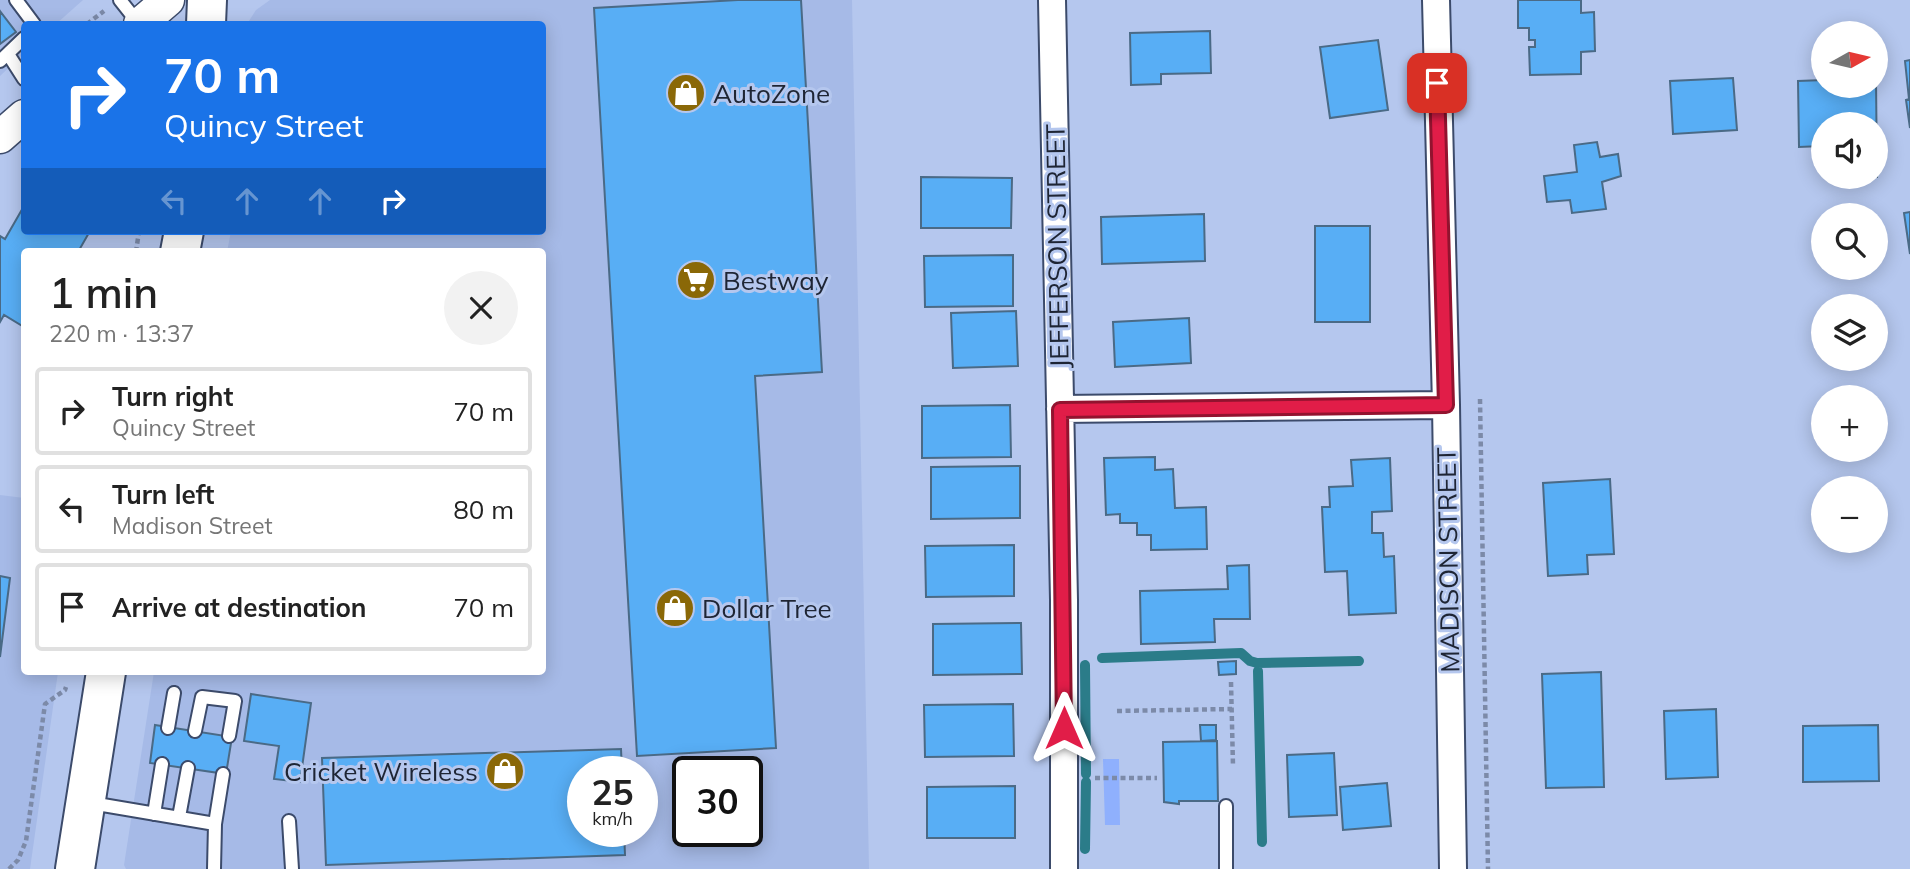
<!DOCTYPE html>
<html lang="en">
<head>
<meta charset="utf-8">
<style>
	:root { --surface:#fff; --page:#f2f2f2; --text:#222; --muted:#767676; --line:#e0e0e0 }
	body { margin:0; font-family:Mulish,sans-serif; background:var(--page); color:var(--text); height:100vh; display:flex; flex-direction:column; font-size:26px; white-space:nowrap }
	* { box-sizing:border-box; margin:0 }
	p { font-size:23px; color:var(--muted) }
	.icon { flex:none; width:38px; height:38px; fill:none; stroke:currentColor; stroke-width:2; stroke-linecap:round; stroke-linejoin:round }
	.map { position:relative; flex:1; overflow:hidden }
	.side { position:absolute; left:21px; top:248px; width:525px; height:427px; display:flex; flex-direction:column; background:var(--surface); border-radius:7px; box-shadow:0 4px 18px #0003 }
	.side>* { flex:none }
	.hud { position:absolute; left:21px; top:21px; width:525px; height:214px; border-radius:7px; box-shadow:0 4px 18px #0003; background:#1a73e8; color:#fff; overflow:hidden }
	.needle { width:46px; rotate:82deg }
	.tools { position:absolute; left:1811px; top:21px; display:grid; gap:14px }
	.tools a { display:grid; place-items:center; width:77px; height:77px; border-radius:50%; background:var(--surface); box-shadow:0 4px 18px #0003; font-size:35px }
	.speed { position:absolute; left:567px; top:756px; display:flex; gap:14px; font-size:35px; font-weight:700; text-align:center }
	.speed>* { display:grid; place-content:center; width:91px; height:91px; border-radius:50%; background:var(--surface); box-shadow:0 4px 18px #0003; line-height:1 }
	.speed small { font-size:18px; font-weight:400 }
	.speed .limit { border:4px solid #111; border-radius:10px; background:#fff; color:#111 }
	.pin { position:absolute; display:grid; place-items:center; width:60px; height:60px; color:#fff; margin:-30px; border-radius:14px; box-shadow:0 4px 10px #0006 }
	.me { position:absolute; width:77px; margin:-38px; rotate:0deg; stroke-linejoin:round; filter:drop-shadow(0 0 5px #0008) }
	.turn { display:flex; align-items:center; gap:24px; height:147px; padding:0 28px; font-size:32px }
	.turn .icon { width:91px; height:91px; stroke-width:2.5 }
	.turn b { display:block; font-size:49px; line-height:60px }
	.lanes { display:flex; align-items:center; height:66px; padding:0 28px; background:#0003; justify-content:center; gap:35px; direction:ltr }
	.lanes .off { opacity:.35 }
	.round { display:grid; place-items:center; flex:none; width:74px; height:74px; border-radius:37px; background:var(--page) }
	.overview { display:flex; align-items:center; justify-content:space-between; height:119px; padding:0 28px }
	h1 { font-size:42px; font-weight:600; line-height:52px }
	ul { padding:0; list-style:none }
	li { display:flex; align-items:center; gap:21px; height:88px; margin:0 14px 10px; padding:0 14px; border:4px solid var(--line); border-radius:7px }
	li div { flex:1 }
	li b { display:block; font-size:26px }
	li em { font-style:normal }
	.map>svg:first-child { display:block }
	.built { fill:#a6bae7; fill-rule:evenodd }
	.green { fill:#8fb0fd }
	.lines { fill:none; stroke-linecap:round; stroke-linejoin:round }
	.stream { stroke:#2b7c89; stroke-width:10 }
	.building { fill:#58aef5; stroke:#4a6a86; stroke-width:2; fill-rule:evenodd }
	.service-casing { stroke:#3c4b6b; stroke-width:16 }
	.minor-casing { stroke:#3c4b6b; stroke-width:30 }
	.tertiary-casing { stroke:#3c4b6b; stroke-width:35 }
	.primary-casing { stroke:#3c4b6b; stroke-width:42 }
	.path { stroke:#7c8aa8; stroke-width:4.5; stroke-dasharray:5 3.5; stroke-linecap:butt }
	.service { stroke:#fff; stroke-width:12 }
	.minor { stroke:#fff; stroke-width:26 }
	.tertiary { stroke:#fff; stroke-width:32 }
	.primary { stroke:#fff; stroke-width:38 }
	.route-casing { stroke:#92132f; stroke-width:18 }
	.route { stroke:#e11d48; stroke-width:12 }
	.labels { text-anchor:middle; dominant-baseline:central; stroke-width:6; stroke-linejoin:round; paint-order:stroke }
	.poi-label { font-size:26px; fill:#1e2534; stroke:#b5c7ee; text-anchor:start }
	.street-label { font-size:26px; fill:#1e2534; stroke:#b5c7ee }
</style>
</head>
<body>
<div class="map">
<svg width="1910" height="869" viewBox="0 0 1910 869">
	<rect width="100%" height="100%" fill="#b5c7ee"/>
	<path class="built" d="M 0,0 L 83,0 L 56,24 L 24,24 L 24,53 L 0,76 Z
		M 270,0 L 852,0 L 869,869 L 126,869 L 124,865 L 154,672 L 542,672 L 542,252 L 227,252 L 231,231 L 542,231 L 542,24 L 247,24 L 256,10 ZM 583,772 L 642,772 L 642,831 L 583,831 ZM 688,772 L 747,772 L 747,831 L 688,831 Z
		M 0,495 L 24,498 L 24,672 L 58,672 L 30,869 L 0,869 Z"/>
	<path class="green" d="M 1103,759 L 1119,759 L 1120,825 L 1105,825 Z"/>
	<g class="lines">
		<path class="stream" d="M 1102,658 L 1241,653 L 1250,661 L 1257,663 L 1359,661
			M 1085,665 L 1086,774
			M 1258,671 L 1262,842
			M 1085,849 L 1086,782"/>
	</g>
	<path class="building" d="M 738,0 L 801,0 L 822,372 L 755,376 L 776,748 L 637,756 L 594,8 Z
		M 1518,0 L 1581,0 L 1581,13 L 1594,12 L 1595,51 L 1581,52 L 1581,74 L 1530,75 L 1529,47 L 1535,47 L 1535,40 L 1529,40 L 1529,28 L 1518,28 Z
		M 0,11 L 16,32 L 0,44 Z
		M 1210,31 L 1211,73 L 1161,74 L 1161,84 L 1131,85 L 1130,33 Z
		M 1378,40 L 1388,110 L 1330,118 L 1320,47 Z
		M 1910,60 L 1910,128 L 1906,100 L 1909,99 L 1905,61 Z
		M 1733,78 L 1737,130 L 1673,134 L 1670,81 Z
		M 1824,80 L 1824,86 L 1876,86 L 1876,80 L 1877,177 L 1823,177 L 1822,146 L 1799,147 L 1798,81 ZM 1824,124 L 1876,124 L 1876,177 L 1824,177 Z
		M 1597,142 L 1600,157 L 1618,154 L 1621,176 L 1602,182 L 1606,209 L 1572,213 L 1570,200 L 1547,202 L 1544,176 L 1577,172 L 1574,145 Z
		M 921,177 L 1012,178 L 1011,228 L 921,228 Z
		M 24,206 L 24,231 L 90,231 L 78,252 L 24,252 L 24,327 L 4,315 L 0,322 L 0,236 L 5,239 Z
		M 1910,212 L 1910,254 L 1904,213 Z
		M 1204,214 L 1205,261 L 1102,264 L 1101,217 Z
		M 1315,226 L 1370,226 L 1370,322 L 1315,322 Z
		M 1013,255 L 1013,306 L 925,307 L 924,256 Z
		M 1016,311 L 1018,366 L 953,368 L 951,313 Z
		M 1189,318 L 1191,363 L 1115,367 L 1113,322 Z
		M 1010,405 L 1011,457 L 922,458 L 922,406 Z
		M 1155,457 L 1155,470 L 1173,469 L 1175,508 L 1206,507 L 1207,549 L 1151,550 L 1151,535 L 1137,535 L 1137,523 L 1120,523 L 1120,514 L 1106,515 L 1104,458 Z
		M 1390,458 L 1392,511 L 1372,512 L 1372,533 L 1383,533 L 1384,557 L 1394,556 L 1396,613 L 1349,615 L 1347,571 L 1325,572 L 1322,507 L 1330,507 L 1329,487 L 1353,486 L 1351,460 Z
		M 1020,466 L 1020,518 L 931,519 L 931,467 Z
		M 1610,479 L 1614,554 L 1587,555 L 1588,574 L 1548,576 L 1543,483 Z
		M 1014,545 L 1014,596 L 926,597 L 925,546 Z
		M 1249,565 L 1250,619 L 1214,619 L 1215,642 L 1141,644 L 1140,591 L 1228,589 L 1227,566 Z
		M 0,576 L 10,578 L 0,657 Z
		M 1021,623 L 1022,674 L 933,675 L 933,624 Z
		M 1236,661 L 1236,674 L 1219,675 L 1218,662 Z
		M 1601,672 L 1604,787 L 1546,788 L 1542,674 Z
		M 251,694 L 311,703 L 300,782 L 274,779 L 279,746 L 244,741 Z
		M 1013,704 L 1014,756 L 925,757 L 924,705 Z
		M 1716,709 L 1718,777 L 1666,779 L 1664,711 Z
		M 155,725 L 232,737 L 226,774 L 150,763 Z
		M 1200,725 L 1216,725 L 1216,740 L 1201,741 Z
		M 1878,725 L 1879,781 L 1803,782 L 1803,726 Z
		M 1217,741 L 1218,801 L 1179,801 L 1179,804 L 1164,802 L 1163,742 Z
		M 621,749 L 622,772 L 583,772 L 583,831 L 624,831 L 625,855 L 326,865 L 322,758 Z
		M 1334,753 L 1337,815 L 1289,817 L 1287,755 Z
		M 1387,783 L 1391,826 L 1343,830 L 1340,787 Z
		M 1015,786 L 1015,838 L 927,838 L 927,787 Z"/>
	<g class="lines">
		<defs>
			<path id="service" d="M 16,0 L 34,24
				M 120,0 L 139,24
				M 8,54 L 24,79
				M 0,61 L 24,38
				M 168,728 L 174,693
				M 195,731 L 202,697 L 235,701 L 229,736
				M 91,803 L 215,824 L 214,869
				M 154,814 L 162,764
				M 179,817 L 188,768
				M 289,821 L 292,869
				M 215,824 L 223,774
				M 1226,869 L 1226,806"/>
			<path id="minor" d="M 1052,0 L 1064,600 L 1064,869
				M 1436,0 L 1446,405 L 1453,869
				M 1060,409 L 1446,405"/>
			<path id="tertiary" d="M 140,24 L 168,0
				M 0,137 L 24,116"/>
			<path id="primary" d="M 206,24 L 207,0
				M 180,252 L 184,231
				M 75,869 L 106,672"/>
		</defs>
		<use href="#service" class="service-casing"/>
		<use href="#minor" class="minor-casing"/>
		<use href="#tertiary" class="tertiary-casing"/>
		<use href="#primary" class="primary-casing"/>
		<path class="path" d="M 87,24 L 104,11
			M 136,252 L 139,231
			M 1480,399 L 1488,869
			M 1231,682 L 1233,766
			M 1117,711 L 1232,709
			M 1095,778 L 1157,778
			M 9,869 L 18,860 L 26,841 L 45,704 L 65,690 L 66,687"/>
		<use href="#service" class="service"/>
		<use href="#minor" class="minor"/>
		<use href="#tertiary" class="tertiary"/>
		<use href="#primary" class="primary"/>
	</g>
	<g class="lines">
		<defs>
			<path id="route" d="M 1064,728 L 1060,410 L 1446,405 L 1437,83"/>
		</defs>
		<use href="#route" class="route-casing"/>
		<use href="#route" class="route"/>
	</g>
	<defs>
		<symbol id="shop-disc" viewBox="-11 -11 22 22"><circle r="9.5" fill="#8a6807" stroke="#b5c7ee"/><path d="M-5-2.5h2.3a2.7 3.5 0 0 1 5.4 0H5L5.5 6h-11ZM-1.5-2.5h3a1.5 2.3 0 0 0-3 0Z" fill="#fff"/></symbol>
		<symbol id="supermarket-disc" viewBox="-11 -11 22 22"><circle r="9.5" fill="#8a6807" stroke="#b5c7ee"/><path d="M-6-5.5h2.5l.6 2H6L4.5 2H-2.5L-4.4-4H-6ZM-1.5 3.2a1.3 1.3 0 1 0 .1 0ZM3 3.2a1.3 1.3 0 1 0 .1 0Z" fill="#fff"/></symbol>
	</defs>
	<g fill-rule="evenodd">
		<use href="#shop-disc" x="664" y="71" width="44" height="44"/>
		<use href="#supermarket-disc" x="674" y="258" width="44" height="44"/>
		<use href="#shop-disc" x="653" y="586" width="44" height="44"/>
		<use href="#shop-disc" x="483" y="749" width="44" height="44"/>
	</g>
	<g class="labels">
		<g class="poi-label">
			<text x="713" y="93">AutoZone</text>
			<text x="723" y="280">Bestway</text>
			<text x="702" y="608">Dollar Tree</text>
			<text x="478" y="771" text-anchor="end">Cricket Wireless</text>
		</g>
		<g class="street-label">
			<text transform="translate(1057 246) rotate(-91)">JEFFERSON STREET</text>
			<text transform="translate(1448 560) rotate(-91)">MADISON STREET</text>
		</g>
	</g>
</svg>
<div class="tools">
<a><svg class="needle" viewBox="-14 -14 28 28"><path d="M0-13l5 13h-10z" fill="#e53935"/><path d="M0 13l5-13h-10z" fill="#767676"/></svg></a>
<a><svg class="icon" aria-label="sound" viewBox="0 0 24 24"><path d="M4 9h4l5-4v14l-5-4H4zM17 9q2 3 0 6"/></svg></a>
<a><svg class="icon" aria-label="search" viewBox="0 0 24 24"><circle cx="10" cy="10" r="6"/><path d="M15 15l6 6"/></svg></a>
<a><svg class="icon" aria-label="layers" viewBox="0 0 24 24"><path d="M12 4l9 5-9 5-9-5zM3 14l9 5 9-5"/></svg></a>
<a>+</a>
<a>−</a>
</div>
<div class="speed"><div>25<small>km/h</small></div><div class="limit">30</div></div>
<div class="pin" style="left:1437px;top:83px;background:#d93025"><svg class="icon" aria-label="arrive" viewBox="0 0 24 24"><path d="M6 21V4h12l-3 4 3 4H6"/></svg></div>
<svg class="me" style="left:1064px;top:728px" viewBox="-20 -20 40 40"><path d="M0-17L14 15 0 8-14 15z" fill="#e11d48" stroke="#fff" stroke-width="4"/></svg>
<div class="hud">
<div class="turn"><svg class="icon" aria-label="right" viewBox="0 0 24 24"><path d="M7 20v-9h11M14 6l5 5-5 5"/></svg><div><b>70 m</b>Quincy Street</div></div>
<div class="lanes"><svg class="icon off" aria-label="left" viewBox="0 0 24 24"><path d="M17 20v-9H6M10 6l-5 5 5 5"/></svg><svg class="icon off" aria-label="ahead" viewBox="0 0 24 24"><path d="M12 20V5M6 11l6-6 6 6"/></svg><svg class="icon off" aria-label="ahead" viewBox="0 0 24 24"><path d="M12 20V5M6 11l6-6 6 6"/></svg><svg class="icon" aria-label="right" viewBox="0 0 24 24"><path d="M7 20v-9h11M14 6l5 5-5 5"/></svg></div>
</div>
<section class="side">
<div class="overview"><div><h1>1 min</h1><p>220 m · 13:37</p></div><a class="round"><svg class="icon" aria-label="close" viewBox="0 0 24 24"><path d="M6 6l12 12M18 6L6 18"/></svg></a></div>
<ul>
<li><svg class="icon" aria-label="right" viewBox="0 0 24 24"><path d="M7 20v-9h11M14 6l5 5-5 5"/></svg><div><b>Turn right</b><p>Quincy Street</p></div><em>70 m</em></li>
<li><svg class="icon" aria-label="left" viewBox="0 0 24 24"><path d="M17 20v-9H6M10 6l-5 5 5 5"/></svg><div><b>Turn left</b><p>Madison Street</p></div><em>80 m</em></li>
<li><svg class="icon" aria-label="arrive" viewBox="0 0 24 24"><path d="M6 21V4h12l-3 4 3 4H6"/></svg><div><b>Arrive at destination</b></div><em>70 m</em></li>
</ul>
</section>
</div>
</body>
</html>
